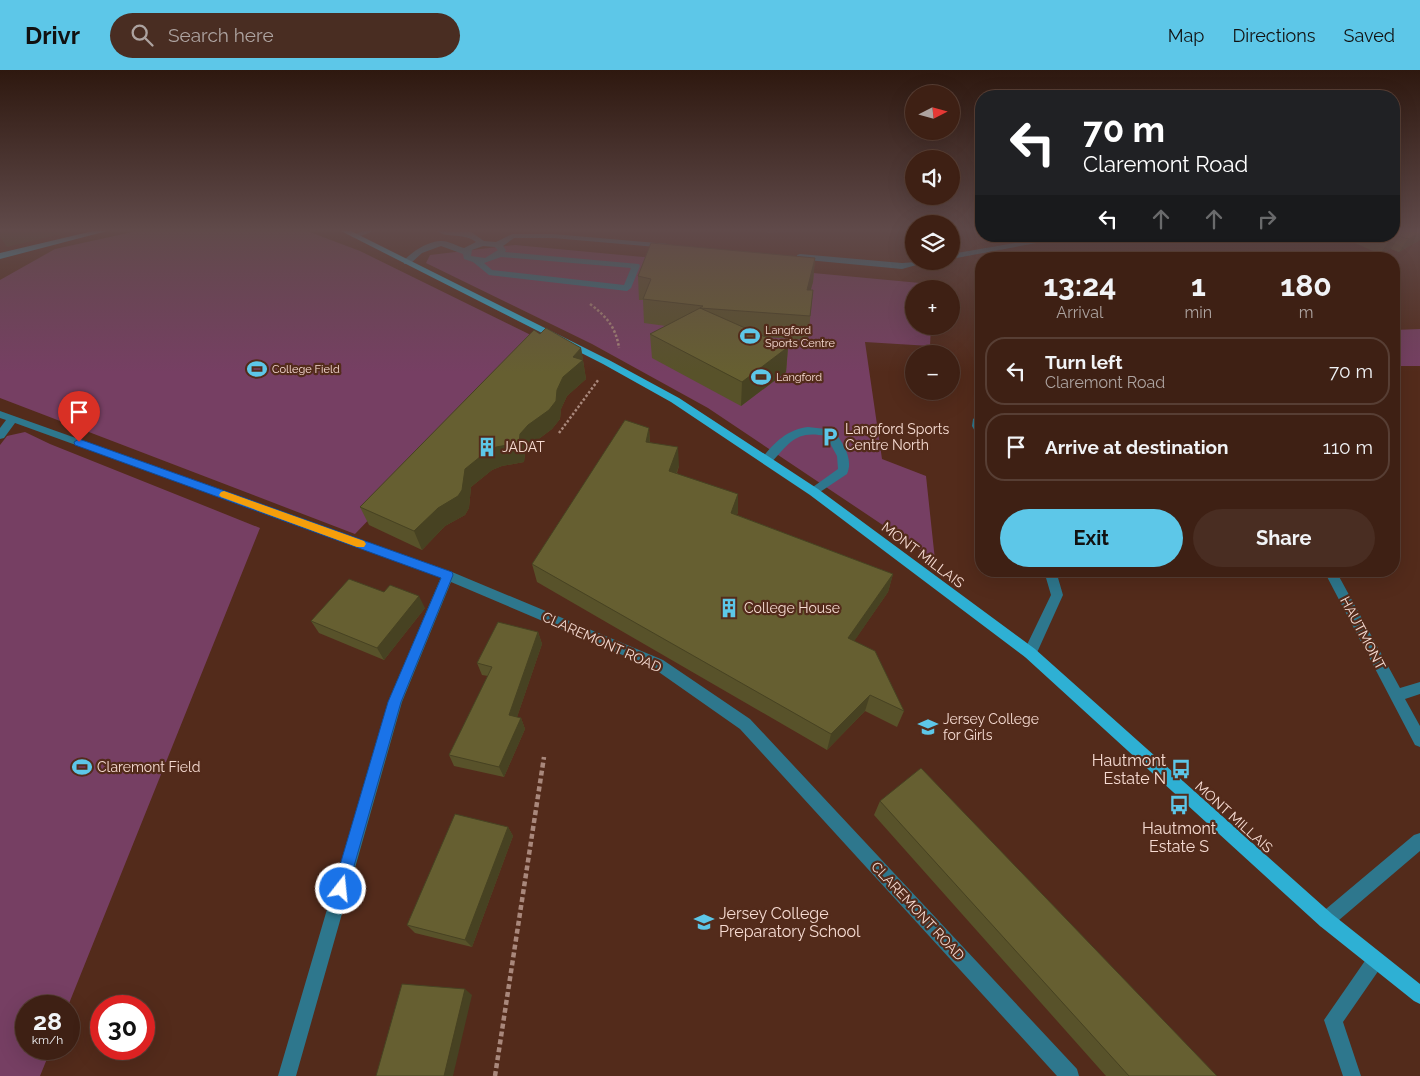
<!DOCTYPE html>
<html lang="en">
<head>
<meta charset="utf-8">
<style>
	:root { --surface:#3e2014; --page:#492d22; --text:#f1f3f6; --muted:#ada3a0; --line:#573e34; --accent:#5dc7e8 }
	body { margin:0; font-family:Raleway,sans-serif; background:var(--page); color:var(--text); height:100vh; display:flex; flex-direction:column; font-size:19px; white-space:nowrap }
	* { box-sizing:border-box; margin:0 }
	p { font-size:16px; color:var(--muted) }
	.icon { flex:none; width:28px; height:28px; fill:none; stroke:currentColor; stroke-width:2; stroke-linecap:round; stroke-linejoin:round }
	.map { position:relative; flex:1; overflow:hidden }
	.drawer { position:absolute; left:975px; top:182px; width:425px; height:325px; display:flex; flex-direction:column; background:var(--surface); border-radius:20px; box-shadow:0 5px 20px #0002,0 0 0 1px var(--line) }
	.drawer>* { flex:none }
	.banner { position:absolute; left:975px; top:20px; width:425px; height:152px; border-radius:20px; box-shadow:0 5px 20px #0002,0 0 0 1px var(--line); background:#202124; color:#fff; overflow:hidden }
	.needle { width:32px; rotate:84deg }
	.buttons { position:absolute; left:905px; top:15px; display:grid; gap:10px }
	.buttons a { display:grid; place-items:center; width:55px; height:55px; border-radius:50%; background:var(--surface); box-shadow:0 5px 20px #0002,0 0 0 1px var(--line); font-size:25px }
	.speed { position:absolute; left:15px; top:925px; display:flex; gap:10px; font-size:25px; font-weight:700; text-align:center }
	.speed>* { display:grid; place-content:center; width:65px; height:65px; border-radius:50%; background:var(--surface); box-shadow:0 5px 20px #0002,0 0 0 1px var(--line); line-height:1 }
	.speed small { font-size:12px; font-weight:400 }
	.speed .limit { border:8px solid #d22; background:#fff; color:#111 }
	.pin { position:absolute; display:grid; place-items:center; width:42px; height:42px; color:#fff; margin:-51px -21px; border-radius:50% 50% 50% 0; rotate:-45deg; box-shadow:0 0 5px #0007 }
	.pin .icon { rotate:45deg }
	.me { position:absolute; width:55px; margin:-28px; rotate:16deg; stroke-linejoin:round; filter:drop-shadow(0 0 4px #0008) }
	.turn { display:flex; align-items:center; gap:18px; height:105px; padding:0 25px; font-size:22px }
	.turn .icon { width:65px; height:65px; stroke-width:2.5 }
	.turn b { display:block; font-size:35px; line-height:42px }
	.lanes { display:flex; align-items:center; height:48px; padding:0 25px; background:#0003; justify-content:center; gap:25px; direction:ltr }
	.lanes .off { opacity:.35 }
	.eta { display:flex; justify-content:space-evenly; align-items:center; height:85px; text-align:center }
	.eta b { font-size:30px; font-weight:700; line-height:35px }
	.primary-button { display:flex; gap:10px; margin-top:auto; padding:10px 25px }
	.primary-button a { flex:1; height:58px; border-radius:30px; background:var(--accent); color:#111; font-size:20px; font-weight:700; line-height:58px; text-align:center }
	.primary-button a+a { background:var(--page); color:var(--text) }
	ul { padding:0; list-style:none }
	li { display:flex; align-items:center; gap:15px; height:68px; margin:0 10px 8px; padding:0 15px; border:2px solid var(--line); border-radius:20px }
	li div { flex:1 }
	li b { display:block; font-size:19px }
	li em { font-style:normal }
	header { display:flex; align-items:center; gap:30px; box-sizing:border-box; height:70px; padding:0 25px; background:var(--accent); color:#111 }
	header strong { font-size:24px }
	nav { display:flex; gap:28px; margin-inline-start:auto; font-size:18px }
	.search { width:350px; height:45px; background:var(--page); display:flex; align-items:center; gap:12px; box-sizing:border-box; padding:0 18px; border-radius:28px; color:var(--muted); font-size:19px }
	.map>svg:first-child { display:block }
	.green { fill:#763f63 }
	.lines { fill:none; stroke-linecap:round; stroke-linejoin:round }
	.path-far1 { stroke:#a9887c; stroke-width:2.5; stroke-dasharray:2.5 2; stroke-linecap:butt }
	.path { stroke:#a9887c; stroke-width:4.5; stroke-dasharray:5 3; stroke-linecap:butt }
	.service { fill:#2e778d; fill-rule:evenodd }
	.minor { fill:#2e778d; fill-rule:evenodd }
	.primary { fill:#2eb0d4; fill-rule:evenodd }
	.wall { fill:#58522a }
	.shaded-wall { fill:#474222 }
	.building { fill:#665f31; stroke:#474222 }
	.route { fill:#1a73e8; stroke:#114b97 }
	.slow { fill:#f59e0b }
	.labels { text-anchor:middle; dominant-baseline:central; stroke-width:4.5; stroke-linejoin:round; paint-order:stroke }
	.far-poi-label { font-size:11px; fill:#f6dbd2; stroke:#532b1b; text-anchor:start }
	.poi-label { font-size:14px; fill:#f6dbd2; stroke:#532b1b; text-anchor:start }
	.street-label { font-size:14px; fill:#f6dbd2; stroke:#532b1b }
	.near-poi-label { font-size:16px; fill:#f6dbd2; stroke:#532b1b; text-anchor:end }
</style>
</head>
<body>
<header>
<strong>Drivr</strong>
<div class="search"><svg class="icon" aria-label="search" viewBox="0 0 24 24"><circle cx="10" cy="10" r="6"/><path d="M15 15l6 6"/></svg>Search here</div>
<nav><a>Map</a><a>Directions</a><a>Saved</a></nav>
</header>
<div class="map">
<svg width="1420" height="1006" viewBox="0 0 1420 1006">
	<rect width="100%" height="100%" fill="#532b1b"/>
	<path class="green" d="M 137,161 L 307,161 L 360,181 L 541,270 L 355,464 L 0,328 L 0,210 L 55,179 Z
		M 515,175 L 931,214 L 931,219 L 914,219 L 914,256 L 931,256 L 930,276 L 865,272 L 882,389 L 926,406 L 935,490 L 708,338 L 592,274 L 426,193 L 430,185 Z
		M 1420,259 L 1420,296 L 1400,296 L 1394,290 L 1394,260 Z
		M 25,362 L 50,374 L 260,458 L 68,936 L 26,936 L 26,979 L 51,979 L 40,1006 L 0,1006 L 0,375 L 7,366 Z"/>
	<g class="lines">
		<path class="path-far1" d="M 590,234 C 606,246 616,257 619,278
			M 559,363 L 599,309"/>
		<path class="path" d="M 495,1006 L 544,687"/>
		<path class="service" d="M 362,161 L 374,161 L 355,168 L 351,166 Z
			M 437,161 L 471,162 L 484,171 L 496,172 L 512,164 L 553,164 L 668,174 L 672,176 L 668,178 L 553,168 L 514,168 L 503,176 L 506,180 L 505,182 L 639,194 L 640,196 L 631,218 L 627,221 L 489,205 L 473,192 L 464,189 L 463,184 L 441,176 L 422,183 L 410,194 L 404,194 L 404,190 C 414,181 426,172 440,171 C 447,170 457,176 464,178 L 476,172 C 463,162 448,169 437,161 ZM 483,176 L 495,177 L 498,180 L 485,188 L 471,186 L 472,180 ZM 501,187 L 631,198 L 624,215 L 492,200 L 484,193 Z
			M 1055,166 L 1074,166 L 951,189 L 951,184 Z
			M 800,184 L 902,193 L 931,191 L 902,199 L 797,189 L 797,185 Z
			M 808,357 L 834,360 C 842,373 854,388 847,404 L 814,426 L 808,422 L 810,419 L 838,399 L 837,386 L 826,366 C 796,360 790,372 771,393 L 767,394 L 761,390 C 773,373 788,359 808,357 Z
			M 1375,882 L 1381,885 L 1384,891 L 1381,897 L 1343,952 L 1361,1006 L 1343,1006 L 1324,950 L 1369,885 Z"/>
		<path class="minor" d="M 0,341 L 452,502 L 663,590 L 750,649 L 1077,999 L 1079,1006 L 1057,1006 L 740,659 L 653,598 L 451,512 L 402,632 L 296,1006 L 278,1006 L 388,632 L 441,507 L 15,353 L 4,368 L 0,369 L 0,358 L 6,350 L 0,348 Z
			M 981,343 L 981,366 L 977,365 L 972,356 L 973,349 Z
			M 1044,501 L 1056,501 L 1063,525 L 1035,587 L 1030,589 L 1025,587 L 1023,583 L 1051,525 Z
			M 1324,501 L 1336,501 L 1400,618 L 1420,612 L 1420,624 L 1405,629 L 1420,656 L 1420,677 L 1415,675 Z
			M 1420,763 L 1420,781 L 1332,856 L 1326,858 L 1320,856 L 1318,850 L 1320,844 L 1414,765 Z"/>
		<path class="primary" d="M 93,161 L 107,161 L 0,189 L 0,183 Z
			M 341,161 L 351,161 L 609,290 L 679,328 L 818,419 L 1035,579 L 1332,844 L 1420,914 L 1420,934 L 1414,931 L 1320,856 L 1025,587 L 810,425 L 671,332 L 603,294 Z"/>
	</g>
	<path class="wall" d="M 767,161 L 810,161 L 768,163 Z
		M 1420,161 L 1420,170 L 1399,182 L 1391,179 L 1380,184 L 1339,166 L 1394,166 Z
		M 815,188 L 813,212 L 810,220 L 813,220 L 808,270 L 764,267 L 788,277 L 786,302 L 741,336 L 652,288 L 650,264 L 666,256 L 644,253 L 643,230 L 639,230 L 638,206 Z
		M 540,264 L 581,278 L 586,309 L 567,326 L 561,339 L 560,349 L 552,359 L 532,374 L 525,383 L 524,392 L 502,396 L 492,400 L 471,417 L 469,438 L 465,445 L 445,456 L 422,480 L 369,455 L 360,437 Z
		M 649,358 L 650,373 L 679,396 L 677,403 L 738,442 L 737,445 L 893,504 L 888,522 L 854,571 L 904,641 L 897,657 L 865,641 L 827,680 L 537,512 L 532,494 Z
		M 425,538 L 384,590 L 319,563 L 311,551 Z
		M 538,562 L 542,574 L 517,647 L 521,648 L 525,659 L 504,707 L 454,696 L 449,685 L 488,606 L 482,605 L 477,593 Z
		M 880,731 L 1217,1006 L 1106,1006 L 874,745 Z
		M 508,757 L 513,766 L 472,877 L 415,863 L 407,855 Z"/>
	<path class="shaded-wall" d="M 0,161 L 73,161 L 7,177 L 0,167 Z
		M 1420,163 L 1420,170 L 1399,182 L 1408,169 Z
		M 1399,166 L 1391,179 L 1380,184 L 1389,171 Z
		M 815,188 L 813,212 L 804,244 L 807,220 Z
		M 788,277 L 786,302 L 741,336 L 742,312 Z
		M 581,278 L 586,309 L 567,326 L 561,339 L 560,349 L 552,359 L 532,374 L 525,383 L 524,392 L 502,396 L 492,400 L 471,417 L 469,438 L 465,445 L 445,456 L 422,480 L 414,461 L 465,399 L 486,382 L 520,364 L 557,320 L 573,287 Z
		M 649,358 L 650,377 L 646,372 Z
		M 678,377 L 679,396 L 670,419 L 669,401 Z
		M 738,424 L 738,442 L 730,461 L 731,443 Z
		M 893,504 L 888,522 L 844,586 L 848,568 Z
		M 419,526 L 425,538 L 384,590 L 377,578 Z
		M 538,562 L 542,574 L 514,656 L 509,645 Z
		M 870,625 L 865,641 L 827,680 L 831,664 Z
		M 521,648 L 525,659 L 504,707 L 499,697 Z
		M 508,757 L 513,766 L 472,877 L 465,870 Z
		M 465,919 L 472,925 L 453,1006 L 444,1006 Z"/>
	<path class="building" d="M 1394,161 L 1420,161 L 1420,163 L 1408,169 L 1399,166 L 1389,171 L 1376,166 L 1394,166 Z
		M 651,173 L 815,188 L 807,220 L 813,220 L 810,246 L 700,238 L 703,236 L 643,229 L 651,209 L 638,206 Z
		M 700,238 L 788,277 L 742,312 L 650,264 Z
		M 546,258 L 581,278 L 573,287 L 583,290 L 563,307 L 557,320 L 556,331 L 549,340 L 528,355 L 520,364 L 519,373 L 496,377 L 486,382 L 465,399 L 462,420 L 458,426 L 438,438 L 414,461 L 360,437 L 534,260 L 540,264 Z
		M 625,350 L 649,358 L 646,372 L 678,377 L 669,401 L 738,424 L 731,443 L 893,504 L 848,568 L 875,581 L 904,641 L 870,625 L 831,664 L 532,494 Z
		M 349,509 L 384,522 L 390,515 L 419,526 L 377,578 L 311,551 Z
		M 498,552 L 538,562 L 509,645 L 521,648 L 499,697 L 449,685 L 492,597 L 477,593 Z
		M 921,698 L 1217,1006 L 1129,1006 L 880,731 Z
		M 455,744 L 508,757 L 465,870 L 407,855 Z
		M 402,914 L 465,919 L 444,1006 L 376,1006 Z"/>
	<linearGradient id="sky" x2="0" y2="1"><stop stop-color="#2e180f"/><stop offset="0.53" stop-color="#604a4a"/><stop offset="1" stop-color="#604a4a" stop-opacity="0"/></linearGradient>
	<rect width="1420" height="302" fill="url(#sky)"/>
	<path class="route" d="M 79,369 L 452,502 L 453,505 L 401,632 L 346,824 L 341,826 L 335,824 L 333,819 L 388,632 L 441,508 L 75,375 L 74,372 Z"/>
	<path class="slow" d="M 224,421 L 364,471 L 366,474 L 364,477 L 357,477 L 221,427 L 219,425 L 221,422 Z"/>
	<defs>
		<symbol id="stadium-bare" viewBox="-9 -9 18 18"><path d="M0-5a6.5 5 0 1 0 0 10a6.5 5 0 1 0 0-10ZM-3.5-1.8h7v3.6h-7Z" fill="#5dc7e8" stroke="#532b1b" stroke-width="2.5" paint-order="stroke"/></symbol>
		<symbol id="parking-bare" viewBox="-9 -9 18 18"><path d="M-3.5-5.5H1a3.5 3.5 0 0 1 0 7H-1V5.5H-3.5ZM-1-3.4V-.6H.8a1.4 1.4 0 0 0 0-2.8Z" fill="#5dc7e8" stroke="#532b1b" stroke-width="2.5" paint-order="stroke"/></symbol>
		<symbol id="building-bare" viewBox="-9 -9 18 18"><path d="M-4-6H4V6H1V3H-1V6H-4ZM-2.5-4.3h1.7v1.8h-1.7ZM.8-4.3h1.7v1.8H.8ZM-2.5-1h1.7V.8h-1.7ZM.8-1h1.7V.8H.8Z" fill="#5dc7e8" stroke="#532b1b" stroke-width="2.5" paint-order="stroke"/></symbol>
		<symbol id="school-bare" viewBox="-9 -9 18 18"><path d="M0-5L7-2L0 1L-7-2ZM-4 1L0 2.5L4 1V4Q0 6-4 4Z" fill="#5dc7e8" stroke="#532b1b" stroke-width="2.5" paint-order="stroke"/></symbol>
		<symbol id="bus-bare" viewBox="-9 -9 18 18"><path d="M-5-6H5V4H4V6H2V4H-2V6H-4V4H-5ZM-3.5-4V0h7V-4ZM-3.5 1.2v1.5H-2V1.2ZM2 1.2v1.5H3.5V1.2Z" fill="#5dc7e8" stroke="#532b1b" stroke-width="2.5" paint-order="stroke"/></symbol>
	</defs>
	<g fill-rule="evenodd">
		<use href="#stadium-bare" x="736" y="252" width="28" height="28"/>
		<use href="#stadium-bare" x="243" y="285" width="28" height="28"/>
		<use href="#stadium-bare" x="747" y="293" width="28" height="28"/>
		<use href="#parking-bare" x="816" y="353" width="28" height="28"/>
		<use href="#building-bare" x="473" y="363" width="28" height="28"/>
		<use href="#building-bare" x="715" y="524" width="28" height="28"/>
		<use href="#school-bare" x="914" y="643" width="28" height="28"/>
		<use href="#stadium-bare" x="68" y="683" width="28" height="28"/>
		<use href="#bus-bare" x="1167" y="685" width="28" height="28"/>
		<use href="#bus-bare" x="1165" y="721" width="28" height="28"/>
		<use href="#school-bare" x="690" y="838" width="28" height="28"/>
	</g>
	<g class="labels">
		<g class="far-poi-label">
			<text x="765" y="260">Langford<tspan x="765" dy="13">Sports Centre</tspan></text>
			<text x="272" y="299">College Field</text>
			<text x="776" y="307">Langford</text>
		</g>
		<g class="poi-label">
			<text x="845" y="359">Langford Sports<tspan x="845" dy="16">Centre North</tspan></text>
			<text x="502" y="377">JADAT</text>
			<text x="744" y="538">College House</text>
			<text x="943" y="649">Jersey College<tspan x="943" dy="16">for Girls</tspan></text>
			<text x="97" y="697">Claremont Field</text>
		</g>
		<g class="street-label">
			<text transform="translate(923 485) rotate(37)">MONT MILLAIS</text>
			<text transform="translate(1363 563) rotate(62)">HAUTMONT</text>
			<text transform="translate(602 572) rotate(24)">CLAREMONT ROAD</text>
			<text transform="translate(1234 747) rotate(42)">MONT MILLAIS</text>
			<text transform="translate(918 841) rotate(47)">CLAREMONT ROAD</text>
		</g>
		<g class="near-poi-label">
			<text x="1166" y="690">Hautmont<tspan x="1166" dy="18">Estate N</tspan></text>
			<text x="1179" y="758" text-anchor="middle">Hautmont<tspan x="1179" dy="18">Estate S</tspan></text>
			<text x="719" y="843" text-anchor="start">Jersey College<tspan x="719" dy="18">Preparatory School</tspan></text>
		</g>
	</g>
</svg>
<div class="buttons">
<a><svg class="needle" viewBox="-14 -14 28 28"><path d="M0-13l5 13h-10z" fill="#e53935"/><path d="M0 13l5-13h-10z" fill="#ada3a0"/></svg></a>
<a><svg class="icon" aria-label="sound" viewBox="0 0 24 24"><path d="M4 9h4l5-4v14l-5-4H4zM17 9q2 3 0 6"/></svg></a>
<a><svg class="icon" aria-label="layers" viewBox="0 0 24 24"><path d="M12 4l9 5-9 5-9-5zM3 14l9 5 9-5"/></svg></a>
<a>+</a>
<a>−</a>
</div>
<div class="speed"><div>28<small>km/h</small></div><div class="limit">30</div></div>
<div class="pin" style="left:79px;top:372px;background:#d93025"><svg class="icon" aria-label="arrive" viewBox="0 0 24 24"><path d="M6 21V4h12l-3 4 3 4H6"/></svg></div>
<svg class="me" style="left:341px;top:819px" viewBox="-20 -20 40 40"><circle r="17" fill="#1a73e8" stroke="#fff" stroke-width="3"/><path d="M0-11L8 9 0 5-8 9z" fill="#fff"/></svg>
<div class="banner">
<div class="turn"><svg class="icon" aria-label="left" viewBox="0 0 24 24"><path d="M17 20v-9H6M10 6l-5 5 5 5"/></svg><div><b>70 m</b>Claremont Road</div></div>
<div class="lanes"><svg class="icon" aria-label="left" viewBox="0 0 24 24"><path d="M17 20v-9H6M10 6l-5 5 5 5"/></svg><svg class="icon off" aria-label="ahead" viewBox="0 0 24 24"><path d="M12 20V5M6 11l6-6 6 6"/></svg><svg class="icon off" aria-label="ahead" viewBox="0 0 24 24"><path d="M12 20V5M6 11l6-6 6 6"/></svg><svg class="icon off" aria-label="right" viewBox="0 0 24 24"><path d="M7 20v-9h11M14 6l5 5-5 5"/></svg></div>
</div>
<section class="drawer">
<div class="eta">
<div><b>13:24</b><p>Arrival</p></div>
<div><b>1</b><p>min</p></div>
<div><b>180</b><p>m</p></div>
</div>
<ul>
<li><svg class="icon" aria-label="left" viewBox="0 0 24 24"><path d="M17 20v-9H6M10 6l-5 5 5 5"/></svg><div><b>Turn left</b><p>Claremont Road</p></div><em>70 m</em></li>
<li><svg class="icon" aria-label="arrive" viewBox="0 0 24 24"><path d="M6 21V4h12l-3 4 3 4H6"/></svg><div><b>Arrive at destination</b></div><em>110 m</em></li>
</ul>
<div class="primary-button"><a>Exit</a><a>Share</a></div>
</section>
</div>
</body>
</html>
